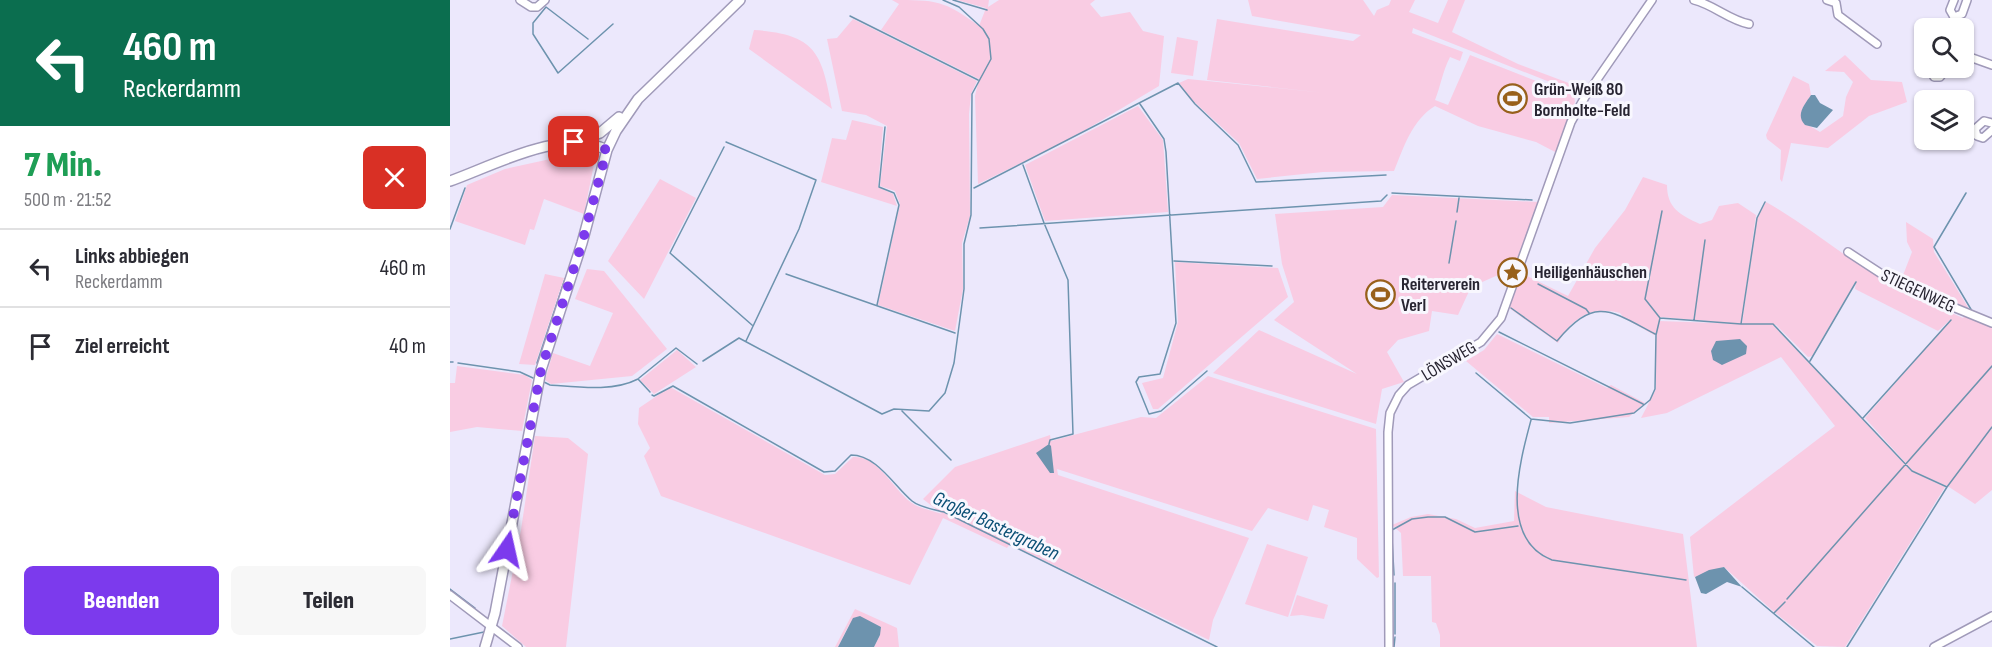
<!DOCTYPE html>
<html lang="de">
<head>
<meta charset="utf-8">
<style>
	:root { --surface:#fff; --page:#f7f7f7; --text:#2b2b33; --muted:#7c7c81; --line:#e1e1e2; --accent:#7c3aed }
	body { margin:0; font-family:"Sofia Sans Condensed",sans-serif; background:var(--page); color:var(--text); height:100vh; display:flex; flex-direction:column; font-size:22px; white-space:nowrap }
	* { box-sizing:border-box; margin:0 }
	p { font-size:20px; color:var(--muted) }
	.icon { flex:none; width:33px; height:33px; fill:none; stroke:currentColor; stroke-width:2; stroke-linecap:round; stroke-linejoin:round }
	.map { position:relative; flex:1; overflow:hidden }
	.drawer { display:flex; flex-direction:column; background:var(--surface); width:450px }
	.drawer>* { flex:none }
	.hud { background:#0b6e4f; color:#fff; overflow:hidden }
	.controls { position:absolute; left:1464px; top:18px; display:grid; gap:12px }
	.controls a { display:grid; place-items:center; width:60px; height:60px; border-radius:9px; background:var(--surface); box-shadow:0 2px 4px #0004; font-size:30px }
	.pin { position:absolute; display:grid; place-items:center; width:51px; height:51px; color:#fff; margin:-26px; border-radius:12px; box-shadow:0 3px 9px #0006 }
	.me { position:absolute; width:66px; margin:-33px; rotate:11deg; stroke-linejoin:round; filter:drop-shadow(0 0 4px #0008) }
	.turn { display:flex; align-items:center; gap:21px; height:126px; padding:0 24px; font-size:27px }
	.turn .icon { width:78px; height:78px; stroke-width:2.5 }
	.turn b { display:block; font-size:42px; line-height:51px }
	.round { display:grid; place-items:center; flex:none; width:63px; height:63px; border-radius:9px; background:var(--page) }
	.head { display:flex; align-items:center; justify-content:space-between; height:102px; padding:0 24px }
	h1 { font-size:36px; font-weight:800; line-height:45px; color:#1e9e55 }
	.action { display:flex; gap:12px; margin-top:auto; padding:12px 24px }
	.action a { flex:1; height:69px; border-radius:9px; background:var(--accent); color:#fff; font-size:24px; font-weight:800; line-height:69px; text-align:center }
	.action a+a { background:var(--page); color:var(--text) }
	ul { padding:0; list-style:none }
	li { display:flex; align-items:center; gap:18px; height:78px; padding:0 24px; border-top:2px solid var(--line) }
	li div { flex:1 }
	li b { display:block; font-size:22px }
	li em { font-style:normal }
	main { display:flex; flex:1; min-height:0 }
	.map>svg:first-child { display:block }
	.green { fill:#f9cce3 }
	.water { fill:#6d93ae }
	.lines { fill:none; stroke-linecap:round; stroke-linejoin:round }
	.stream { stroke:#6d93ae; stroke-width:1.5 }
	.street-casing { stroke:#a09ab9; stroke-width:10 }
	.secondary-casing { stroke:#a09ab9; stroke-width:12 }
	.street { stroke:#fff; stroke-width:7 }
	.secondary { stroke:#fff; stroke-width:9 }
	.route { stroke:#7c3aed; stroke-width:10; stroke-dasharray:0 18 }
	.labels { text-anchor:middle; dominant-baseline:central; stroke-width:6; stroke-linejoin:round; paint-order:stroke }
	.poi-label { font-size:18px; font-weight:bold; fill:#282532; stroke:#f8f7fe; text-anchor:start }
	.street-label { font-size:18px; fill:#282532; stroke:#f8f7fe }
	.water-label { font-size:20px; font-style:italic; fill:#0b4f75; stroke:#f8f7fe }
</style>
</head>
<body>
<main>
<section class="drawer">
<div class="hud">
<div class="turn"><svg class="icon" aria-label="left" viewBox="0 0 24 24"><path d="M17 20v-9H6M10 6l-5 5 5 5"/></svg><div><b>460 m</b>Reckerdamm</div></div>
</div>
<div class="head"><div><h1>7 Min.</h1><p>500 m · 21:52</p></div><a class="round" style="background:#d93025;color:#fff"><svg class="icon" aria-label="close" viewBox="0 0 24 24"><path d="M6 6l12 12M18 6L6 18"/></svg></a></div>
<ul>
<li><svg class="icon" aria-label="left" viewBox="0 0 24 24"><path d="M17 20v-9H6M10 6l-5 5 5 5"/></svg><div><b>Links abbiegen</b><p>Reckerdamm</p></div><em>460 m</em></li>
<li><svg class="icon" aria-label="arrive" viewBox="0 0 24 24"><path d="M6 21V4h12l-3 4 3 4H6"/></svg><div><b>Ziel erreicht</b></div><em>40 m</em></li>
</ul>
<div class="action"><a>Beenden</a><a>Teilen</a></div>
</section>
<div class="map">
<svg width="1542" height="647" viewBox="0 0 1542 647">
	<rect width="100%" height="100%" fill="#ece8fc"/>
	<path class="green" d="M 442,0 C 486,0 494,0 529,26 L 536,8 L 507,0 L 539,0 L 538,7 L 549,0 L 645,0 L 640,4 L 651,17 L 680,12 L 693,31 L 714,36 L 709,86 L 622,138 L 528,184 L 525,96 L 529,79 L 431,30 L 449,4 Z
		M 798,0 L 913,0 L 924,16 L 927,10 L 939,5 L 941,0 L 965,0 L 959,12 L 988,23 L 998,0 L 1015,0 L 1002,32 L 1068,64 L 1132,88 L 1130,94 L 963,28 L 962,33 L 1013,52 L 1010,61 L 1000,57 C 992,73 991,85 985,100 L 998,105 L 1020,55 L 1124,96 L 1125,102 L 1107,153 L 1086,142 L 1028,126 L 985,106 C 962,120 954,147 944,171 L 873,172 L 807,179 L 789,143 L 741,99 L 729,83 L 738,79 L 876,93 L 757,80 L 767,19 L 903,41 L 911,35 L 802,16 Z
		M 403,19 L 527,81 L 521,94 L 519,114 L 520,216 L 512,243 L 513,289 L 505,331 L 428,305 L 450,204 L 445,191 L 430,186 L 437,126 L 416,115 L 392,111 L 377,39 L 387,38 Z
		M 304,30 C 366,34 372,53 382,109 L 299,49 Z
		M 727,37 L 748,41 L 743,76 L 721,73 Z
		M 1395,55 L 1421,80 L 1452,82 L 1457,102 L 1419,116 L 1378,148 L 1341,143 L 1332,182 L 1330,179 L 1331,150 L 1317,139 L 1316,135 L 1343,76 L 1359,84 L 1361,95 L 1352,109 L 1358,125 L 1370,132 L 1393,116 L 1396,97 L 1403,82 L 1394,72 L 1375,71 Z
		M 688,106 L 713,140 L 718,212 L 595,221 L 575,165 Z
		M 402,120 L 433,127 L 428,187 L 443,194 L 447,206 L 371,182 L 382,138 L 396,140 Z
		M 137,151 L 143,158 L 144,164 L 134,214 L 94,199 L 84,230 L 80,229 L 75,245 L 5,221 L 17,185 L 55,169 Z
		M 1193,177 L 1217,185 C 1217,208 1230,215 1250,224 L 1262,220 L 1269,206 L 1288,203 L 1306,215 L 1291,324 L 1211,317 L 1209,321 L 1323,325 L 1461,471 L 1495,487 L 1395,647 L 1367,646 L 1323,611 L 1274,567 L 1244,577 L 1240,537 L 1385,426 L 1331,357 L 1217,413 L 1191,418 L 1206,389 L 1206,333 L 1204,335 L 1174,318 L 1170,313 C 1142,305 1121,318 1108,343 L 1059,308 L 1071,273 L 1118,296 L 1145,248 L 1175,210 Z
		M 210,179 L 246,198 L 194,299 L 158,261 Z
		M 942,195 L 1089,202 L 1066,267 L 1021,287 L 1008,315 L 982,311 L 979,331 L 948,340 L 937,352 L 954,382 L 932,389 L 926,424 L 763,373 L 809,330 L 907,374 L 824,320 L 844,302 L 832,264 L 825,214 L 933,207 Z
		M 1316,202 C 1357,225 1393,256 1433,280 C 1458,295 1486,306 1513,318 L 1515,315 L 1542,326 L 1542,490 L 1525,504 L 1499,487 L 1463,471 L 1415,418 L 1501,319 L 1488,331 L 1405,289 L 1406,281 L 1362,356 L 1358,357 L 1326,325 L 1292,324 L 1307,218 Z
		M 1456,222 L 1483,239 L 1484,252 L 1521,312 L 1450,283 L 1462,252 L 1457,242 Z
		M 725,262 L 828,268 L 838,297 L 708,409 L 703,409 L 692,383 L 713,378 L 728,322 Z
		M 137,269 L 154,271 L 217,349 L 182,376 L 101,384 L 95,380 L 103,353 L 140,366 L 163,313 L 125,299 Z
		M 95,274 L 114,278 L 85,365 L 69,364 Z
		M 1047,334 L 1157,388 L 1161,385 L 1195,403 L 1179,417 L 1099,423 L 1099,417 L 1083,417 L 1016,361 L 1034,350 Z
		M 227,350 L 246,367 L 204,394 L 190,380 Z
		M 7,366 L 75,375 L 82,380 L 72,431 L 27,427 L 0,432 L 0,383 L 5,383 Z
		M 758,376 L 926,429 L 929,577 L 927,578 L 907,559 L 907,538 L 874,527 L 879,510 L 863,505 L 858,521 L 818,508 L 802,531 L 607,469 L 608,475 L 799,538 L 763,620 L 759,640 L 560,544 L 557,548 L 493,518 L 460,585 L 211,496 L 194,456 L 200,448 L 188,424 L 189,408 L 220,387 L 375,475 L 385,474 L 403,457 C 430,455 444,493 465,505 C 473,509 483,511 492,514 L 473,499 L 505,467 L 600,435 L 601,441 L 691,417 L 706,418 Z
		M 85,436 L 118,438 L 138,454 L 116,647 L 76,647 L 52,626 L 71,530 Z
		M 1065,491 L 1096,507 L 1233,534 L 1247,647 L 990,647 L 990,635 L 986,623 L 982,622 L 981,576 L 953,576 L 951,533 L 942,525 L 961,517 L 978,514 L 1006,519 L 1025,528 L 1064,521 Z
		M 817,544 L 858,557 L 838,617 L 795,604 Z
		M 847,595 L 878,605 L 874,619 L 852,615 L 840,616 Z
		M 405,609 L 447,628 L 449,647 L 424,647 L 430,635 L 399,625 L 388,647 L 385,647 Z"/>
	<path class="water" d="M 1361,95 L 1365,95 L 1370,103 L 1383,110 L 1367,128 L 1355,125 C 1345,115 1355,104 1361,95 Z
		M 1290,339 L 1297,346 L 1296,354 L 1272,365 L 1263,360 L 1261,351 L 1266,341 Z
		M 599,444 L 601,446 L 604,473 L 600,473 L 586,453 Z
		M 1274,567 L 1292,587 L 1277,582 L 1256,594 L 1251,593 L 1245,577 L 1259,570 Z
		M 410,616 L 431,627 L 430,635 L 424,647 L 388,647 L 403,618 Z"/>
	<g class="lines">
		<path class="stream" d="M 503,0 L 537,10
			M 400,16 L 528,80
			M 138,39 L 96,7 L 83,23 L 83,34 L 108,73 L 163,24
			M 690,104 L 714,139 L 716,152 L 726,323 L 710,374 L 689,377 L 686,382 L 699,414 L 711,411 L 757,371
			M 276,142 L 366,180 L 349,229 L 296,341
			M 274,147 L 220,253 L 302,325
			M 573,165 L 594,223 L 618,280 L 623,434 L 600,440 L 599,444
			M 524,188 L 728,83 L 745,104 L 788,145 L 806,182 L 936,175
			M 942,193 L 1082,200
			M 1516,193 L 1484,247 L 1522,311
			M 1007,212 L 1009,198
			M 530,228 L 931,201 L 937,195
			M 0,229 L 15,188
			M 724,261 L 822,266
			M 999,263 L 1006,221
			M 336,274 L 505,333
			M 1088,284 L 1136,309 L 1139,313
			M 427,305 L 449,205 L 444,193 L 429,187 L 435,127
			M 1061,308 L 1107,341 C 1145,296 1160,310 1205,334
			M 1210,318 L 1195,299 L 1212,211
			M 1244,320 L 1255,240
			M 1291,324 L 1307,218 L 1315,202
			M 1049,332 L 1193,404
			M 253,361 L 289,338 L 432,414 L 444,409 L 479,411 L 495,393 L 504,363 L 514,289 L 514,244 L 521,215 L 522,94 L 541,59 L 539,39 L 533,29 L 509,7 L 493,0
			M 1360,361 L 1406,282
			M 0,362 L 3,362
			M 8,363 L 70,372 L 83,378
			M 87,363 L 115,279
			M 1026,373 L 1081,419 L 1120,423 L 1184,413 L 1200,400 L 1205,389 L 1206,335 L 1210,318 L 1291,324 L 1323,324 L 1462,471 L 1497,487
			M 189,378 L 226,348 L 247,364
			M 94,382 L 100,385 C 128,387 163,392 188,379 L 200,392
			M 202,395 L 204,396 L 223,386 L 374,472 L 385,471 L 401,455 C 427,455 444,486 462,501 C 469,507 485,510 494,512 L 767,647
			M 452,411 L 501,460
			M 1413,418 L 1501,320
			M 1081,420 C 1070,461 1048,539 1102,560 L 1236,580
			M 942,530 L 962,519 L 978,517 L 995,517 L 1025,532 L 1068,526
			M 942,538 L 944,575
			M 945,583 L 945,634
			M 1292,587 L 1364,647
			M 0,589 L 25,608
			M 1337,599 L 1542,366
			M 1324,613 L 1335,602
			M 0,639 L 34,632
			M 944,647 L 945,637
			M 1397,647 L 1497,487 L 1542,427"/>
		<defs>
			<path id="street" d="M 70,0 L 81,7 L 87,7 L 95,0
				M 1244,0 C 1264,5 1279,20 1299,24
				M 1377,0 L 1386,3 L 1388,15 L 1427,44
				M 1504,17 L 1512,14 L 1517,0
				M 1501,28 L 1504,17 L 1500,10 L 1504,0
				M 1514,55 L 1542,65
				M 1485,68 L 1482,73 L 1484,77 L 1490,77 L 1497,68
				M 1542,123 L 1534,121 L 1525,129 L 1527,136 L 1533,138 L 1542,130
				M 1398,252 L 1447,284 L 1542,323
				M 0,595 L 68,647
				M 939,647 L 938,432 L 940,413 L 949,395 L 958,385 L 1031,342 L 1051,318 L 1121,122 L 1135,97 L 1202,0
				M 1484,647 L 1542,616"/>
			<path id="secondary" d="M 130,140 L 150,133 L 169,117
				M 0,181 C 43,166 113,127 157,150
				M 35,647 L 45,613 L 91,370 L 132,243 L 157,150 L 166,131 L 188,99 L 290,0"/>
		</defs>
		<use href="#street" class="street-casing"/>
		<use href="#secondary" class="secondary-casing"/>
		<use href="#street" class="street"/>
		<use href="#secondary" class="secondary"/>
	</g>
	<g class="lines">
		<path class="route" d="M 57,549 L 91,370 L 132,243 L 157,150 L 139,142 L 124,142"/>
	</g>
	<defs>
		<symbol id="stadium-ring" viewBox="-11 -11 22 22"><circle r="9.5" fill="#f8f7fe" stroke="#98601b" stroke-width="1.5"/><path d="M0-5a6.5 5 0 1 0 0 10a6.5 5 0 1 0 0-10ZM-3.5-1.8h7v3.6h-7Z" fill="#98601b"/></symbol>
		<symbol id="sight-ring" viewBox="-11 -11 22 22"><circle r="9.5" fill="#f8f7fe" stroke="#98601b" stroke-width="1.5"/><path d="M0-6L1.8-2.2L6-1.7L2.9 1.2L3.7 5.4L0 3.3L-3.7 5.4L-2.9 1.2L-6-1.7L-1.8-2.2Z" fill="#98601b"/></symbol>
	</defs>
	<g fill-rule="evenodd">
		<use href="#stadium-ring" x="1046" y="82" width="33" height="33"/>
		<use href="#sight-ring" x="1046" y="256" width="33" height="33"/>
		<use href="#stadium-ring" x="914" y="278" width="33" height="33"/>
	</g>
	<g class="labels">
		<g class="poi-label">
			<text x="1084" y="89">Grün-Weiß 80<tspan x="1084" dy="21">Bornholte-Feld</tspan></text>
			<text x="1084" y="272">Heiligenhäuschen</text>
			<text x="951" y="284">Reiterverein<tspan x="951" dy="21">Verl</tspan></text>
		</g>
		<g class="street-label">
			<text transform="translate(1468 291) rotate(25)">STIEGENWEG</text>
			<text transform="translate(999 361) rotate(-31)">LÖNSWEG</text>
		</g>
		<g class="water-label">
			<text transform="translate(546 526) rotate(25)">Großer Bastergraben</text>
		</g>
	</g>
</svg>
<div class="controls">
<a><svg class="icon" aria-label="search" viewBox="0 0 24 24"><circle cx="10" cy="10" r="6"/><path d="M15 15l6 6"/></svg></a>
<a><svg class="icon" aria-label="layers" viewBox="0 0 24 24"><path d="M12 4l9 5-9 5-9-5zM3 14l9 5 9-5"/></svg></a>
</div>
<div class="pin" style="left:124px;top:142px;background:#d93025"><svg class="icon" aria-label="arrive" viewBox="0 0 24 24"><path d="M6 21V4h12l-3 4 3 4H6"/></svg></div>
<svg class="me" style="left:57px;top:549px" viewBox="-20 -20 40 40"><path d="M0-17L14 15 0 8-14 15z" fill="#7c3aed" stroke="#fff" stroke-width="4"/></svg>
</div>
</main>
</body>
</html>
